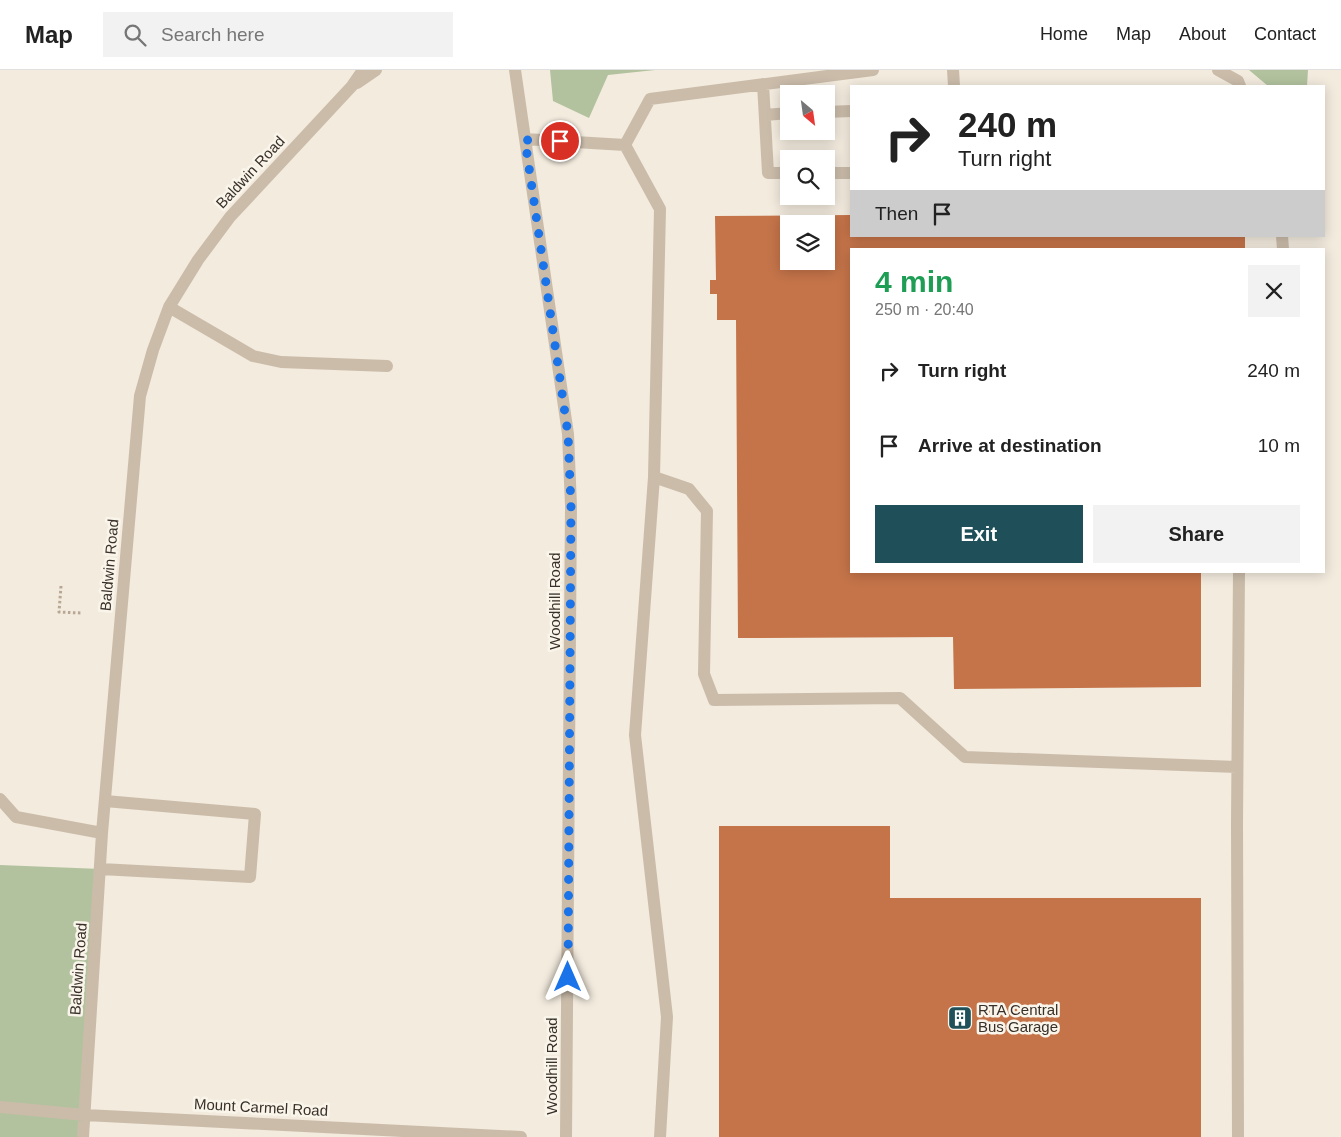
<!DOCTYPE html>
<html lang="en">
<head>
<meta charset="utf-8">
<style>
	:root { --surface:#fff; --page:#f2f2f2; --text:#222; --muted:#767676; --line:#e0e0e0; --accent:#1f505a }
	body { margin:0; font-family:Arial,sans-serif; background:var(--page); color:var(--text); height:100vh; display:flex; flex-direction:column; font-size:19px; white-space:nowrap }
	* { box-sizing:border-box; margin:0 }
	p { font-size:16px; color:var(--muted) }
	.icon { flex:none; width:28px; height:28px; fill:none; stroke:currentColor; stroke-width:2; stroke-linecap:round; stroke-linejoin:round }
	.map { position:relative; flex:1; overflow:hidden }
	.side { position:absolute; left:850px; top:178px; width:475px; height:325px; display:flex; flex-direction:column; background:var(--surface); border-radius:0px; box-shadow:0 2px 12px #0003 }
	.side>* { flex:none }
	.top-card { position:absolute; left:850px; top:15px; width:475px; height:152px; border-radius:0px; box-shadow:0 2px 12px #0003; background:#fff; color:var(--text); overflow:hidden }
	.needle { width:32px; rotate:151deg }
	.buttons { position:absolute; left:780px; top:15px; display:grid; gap:10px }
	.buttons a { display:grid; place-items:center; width:55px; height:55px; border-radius:0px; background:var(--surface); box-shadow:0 2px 12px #0003; font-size:25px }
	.pin { position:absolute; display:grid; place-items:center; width:42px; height:42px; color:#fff; margin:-21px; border:2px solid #fff; border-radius:50%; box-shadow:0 1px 5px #0007 }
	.me { position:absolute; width:55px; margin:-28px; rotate:0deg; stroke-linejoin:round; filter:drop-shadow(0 0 4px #0008) }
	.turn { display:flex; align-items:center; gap:18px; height:105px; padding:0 25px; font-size:22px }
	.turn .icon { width:65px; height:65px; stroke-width:2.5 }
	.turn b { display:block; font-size:35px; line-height:42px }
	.then { display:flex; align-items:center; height:48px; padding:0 25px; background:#0003; gap:10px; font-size:19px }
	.round { display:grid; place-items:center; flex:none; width:52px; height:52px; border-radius:0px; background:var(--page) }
	.headline { display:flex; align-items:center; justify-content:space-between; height:85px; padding:0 25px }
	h1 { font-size:30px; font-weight:700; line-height:38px; color:#1e9e55 }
	.primary-button { display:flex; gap:10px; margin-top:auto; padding:10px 25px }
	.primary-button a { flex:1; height:58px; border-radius:0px; background:var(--accent); color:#fff; font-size:20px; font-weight:700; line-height:58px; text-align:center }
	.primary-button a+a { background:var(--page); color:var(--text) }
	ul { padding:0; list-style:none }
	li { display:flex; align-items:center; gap:15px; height:75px; padding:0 25px }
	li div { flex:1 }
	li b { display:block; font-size:19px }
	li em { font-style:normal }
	header { display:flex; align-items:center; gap:30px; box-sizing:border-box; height:70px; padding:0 25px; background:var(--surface); border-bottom:1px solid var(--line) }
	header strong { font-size:24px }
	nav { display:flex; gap:28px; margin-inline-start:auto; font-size:18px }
	.search { width:350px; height:45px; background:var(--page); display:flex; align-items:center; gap:12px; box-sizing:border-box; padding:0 18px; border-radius:0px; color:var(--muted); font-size:19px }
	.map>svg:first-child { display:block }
	.green { fill:#b2c29e }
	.building { fill:#c57449; fill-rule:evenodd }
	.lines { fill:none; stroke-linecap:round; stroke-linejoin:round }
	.path { stroke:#b7a794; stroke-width:3; stroke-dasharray:2.5 2.5; stroke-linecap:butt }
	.minor { stroke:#cbbcaa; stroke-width:12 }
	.route { stroke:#1a73e8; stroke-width:9; stroke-dasharray:0 16.2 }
	.labels { text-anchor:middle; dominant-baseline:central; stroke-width:5; stroke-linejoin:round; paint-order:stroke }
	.street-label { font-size:15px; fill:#383029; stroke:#faf5eb }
	.poi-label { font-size:15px; fill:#383029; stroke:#faf5eb; text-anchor:start }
</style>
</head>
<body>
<header>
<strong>Map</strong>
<div class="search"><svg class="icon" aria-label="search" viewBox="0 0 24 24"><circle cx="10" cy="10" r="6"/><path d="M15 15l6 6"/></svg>Search here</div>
<nav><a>Home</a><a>Map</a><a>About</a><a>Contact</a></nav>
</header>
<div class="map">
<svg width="1341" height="1067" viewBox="0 0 1341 1067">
	<rect width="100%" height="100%" fill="#f3ebde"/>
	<path class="green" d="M 550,0 L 655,0 L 608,5 L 589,48 L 553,31 Z
		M 1249,0 L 1308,0 L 1307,16 L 1268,16 Z
		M 0,795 L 101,799 L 83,1067 L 0,1067 Z"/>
	<path class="building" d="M 851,145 L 851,166 L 1245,166 L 1245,179 L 851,179 L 851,501 L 1201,501 L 1201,617 L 954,619 L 953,567 L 738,568 L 736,250 L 717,250 L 717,224 L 710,224 L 710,210 L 716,210 L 715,146 ZM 789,154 L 826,154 L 826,191 L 789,191 Z
		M 719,756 L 890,756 L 890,828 L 1201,828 L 1201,1067 L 719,1067 Z"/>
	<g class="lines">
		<path class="path" d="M 61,516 L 59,542 L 81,543"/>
		<path class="minor" d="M 515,0 L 568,364 L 571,436 L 566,1067
			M 953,0 L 954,16
			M 1218,0 L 1238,11 L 1240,16
			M 357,13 L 376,0
			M 763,14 L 768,103 L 789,103
			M 826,42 L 851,41
			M 765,45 L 789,43
			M 525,69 L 625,75
			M 625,75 L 660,139 L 654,407 L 635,665 L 667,947 L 660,1067
			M 625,75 L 650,29 L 873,0
			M 826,103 L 851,103
			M 1282,166 L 1283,179
			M 169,237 L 253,286 L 281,292 L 387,296
			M 654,407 L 689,419 L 707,441 L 704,604 L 714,630 L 900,628 L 965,687 L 1237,697
			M 0,729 L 16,747 L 102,763
			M 101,799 L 250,807 L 255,744 L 105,731
			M 0,1037 L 85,1045 L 521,1067
			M 83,1067 L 102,763 L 140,326 L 153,280 L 169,237 L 198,190 L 230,147 L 352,16 L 363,0
			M 1238,1067 L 1237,753 L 1239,501"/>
	</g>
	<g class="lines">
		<path class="route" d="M 560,71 L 525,70 L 568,364 L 571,436 L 568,907"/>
	</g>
	<defs>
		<symbol id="building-square" viewBox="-11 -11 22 22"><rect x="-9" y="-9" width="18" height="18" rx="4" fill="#1f505a" stroke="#faf5eb"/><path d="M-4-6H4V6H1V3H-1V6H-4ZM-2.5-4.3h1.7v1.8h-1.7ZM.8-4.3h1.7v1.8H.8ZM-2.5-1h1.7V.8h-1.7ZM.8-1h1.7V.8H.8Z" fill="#fff"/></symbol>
	</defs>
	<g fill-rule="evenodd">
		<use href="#building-square" x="946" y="934" width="28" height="28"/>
	</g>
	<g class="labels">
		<g class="street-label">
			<text transform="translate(250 102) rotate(-47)">Baldwin Road</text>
			<text transform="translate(109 495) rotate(-85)">Baldwin Road</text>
			<text transform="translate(554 531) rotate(-90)">Woodhill Road</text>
			<text transform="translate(78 899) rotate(-86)">Baldwin Road</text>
			<text transform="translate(551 996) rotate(-90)">Woodhill Road</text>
			<text transform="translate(261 1037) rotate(3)">Mount Carmel Road</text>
		</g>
		<g class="poi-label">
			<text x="978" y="939">RTA Central<tspan x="978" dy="17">Bus Garage</tspan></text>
		</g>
	</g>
</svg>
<div class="buttons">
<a><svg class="needle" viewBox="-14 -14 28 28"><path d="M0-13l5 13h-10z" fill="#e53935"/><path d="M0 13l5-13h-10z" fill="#767676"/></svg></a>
<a><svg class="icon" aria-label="search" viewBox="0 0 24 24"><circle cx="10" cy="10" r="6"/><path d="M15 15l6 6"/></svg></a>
<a><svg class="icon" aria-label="layers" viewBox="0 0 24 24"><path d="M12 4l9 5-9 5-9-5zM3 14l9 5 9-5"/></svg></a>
</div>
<div class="pin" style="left:560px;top:71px;background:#d93025"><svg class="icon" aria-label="arrive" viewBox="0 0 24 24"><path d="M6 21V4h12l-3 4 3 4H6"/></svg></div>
<svg class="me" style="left:568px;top:907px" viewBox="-20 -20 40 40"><path d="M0-17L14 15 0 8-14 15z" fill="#1a73e8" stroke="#fff" stroke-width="4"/></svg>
<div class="top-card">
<div class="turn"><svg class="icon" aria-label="right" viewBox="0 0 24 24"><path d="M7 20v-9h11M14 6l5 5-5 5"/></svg><div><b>240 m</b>Turn right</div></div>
<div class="then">Then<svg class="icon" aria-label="arrive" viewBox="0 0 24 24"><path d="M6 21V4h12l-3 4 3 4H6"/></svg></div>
</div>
<section class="side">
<div class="headline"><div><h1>4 min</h1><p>250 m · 20:40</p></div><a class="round"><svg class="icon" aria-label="close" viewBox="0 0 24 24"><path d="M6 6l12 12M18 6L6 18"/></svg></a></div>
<ul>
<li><svg class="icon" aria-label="right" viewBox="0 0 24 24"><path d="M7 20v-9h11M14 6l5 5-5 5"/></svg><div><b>Turn right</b></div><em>240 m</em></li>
<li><svg class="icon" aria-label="arrive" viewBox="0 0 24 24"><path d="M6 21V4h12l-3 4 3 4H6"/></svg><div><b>Arrive at destination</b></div><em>10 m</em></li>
</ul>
<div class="primary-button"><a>Exit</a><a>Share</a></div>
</section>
</div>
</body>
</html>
